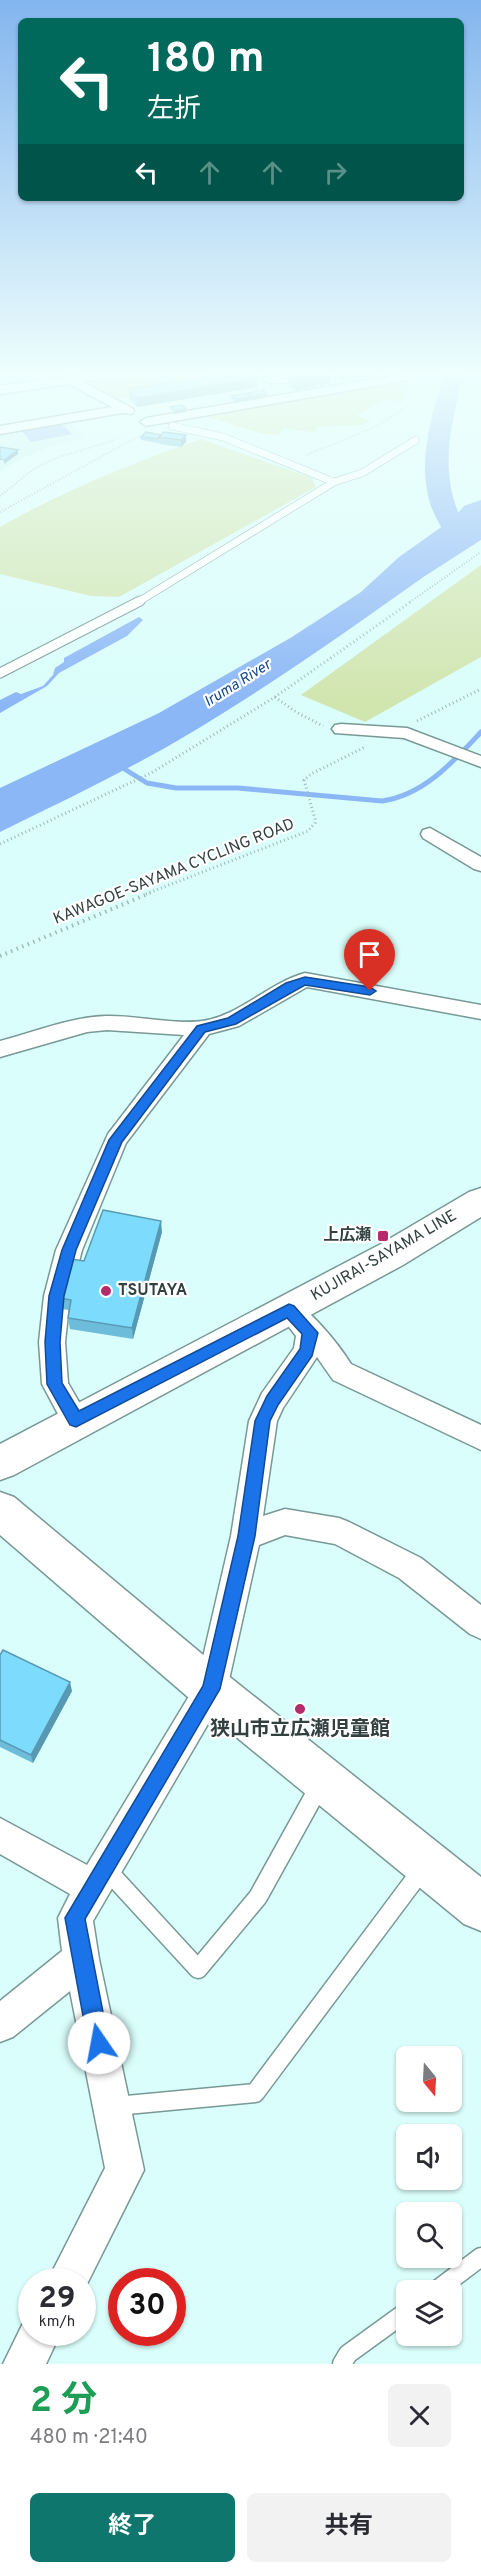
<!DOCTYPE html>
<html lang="ja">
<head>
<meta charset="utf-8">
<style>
	:root { --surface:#fff; --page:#f2f2f3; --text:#2b2b33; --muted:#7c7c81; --accent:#0f766e }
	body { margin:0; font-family:Overpass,"Noto Sans JP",sans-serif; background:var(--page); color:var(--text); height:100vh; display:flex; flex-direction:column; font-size:22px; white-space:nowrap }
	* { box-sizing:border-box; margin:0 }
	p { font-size:20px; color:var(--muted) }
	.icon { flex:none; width:33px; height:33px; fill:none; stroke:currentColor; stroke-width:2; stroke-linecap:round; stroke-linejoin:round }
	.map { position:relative; height:2364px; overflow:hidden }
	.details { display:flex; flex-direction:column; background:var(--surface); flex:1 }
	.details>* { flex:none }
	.banner { position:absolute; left:18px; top:18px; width:446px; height:183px; border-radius:9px; box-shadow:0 2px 4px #0004; background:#00695c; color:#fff; overflow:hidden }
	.needle { width:39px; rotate:162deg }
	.buttons { position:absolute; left:396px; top:2046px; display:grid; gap:12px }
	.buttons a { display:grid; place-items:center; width:66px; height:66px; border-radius:9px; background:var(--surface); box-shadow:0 2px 4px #0004; font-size:30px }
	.speed { position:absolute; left:18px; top:2268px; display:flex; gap:12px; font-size:30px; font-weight:700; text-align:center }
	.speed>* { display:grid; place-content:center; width:78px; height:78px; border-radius:50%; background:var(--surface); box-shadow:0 2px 4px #0004; line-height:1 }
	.speed small { font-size:15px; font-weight:400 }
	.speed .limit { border:9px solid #d22; background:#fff; color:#111 }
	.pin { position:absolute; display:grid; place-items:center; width:51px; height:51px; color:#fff; margin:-62px -26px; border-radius:50% 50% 50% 0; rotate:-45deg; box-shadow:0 0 6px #0007 }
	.pin .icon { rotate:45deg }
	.me { position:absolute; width:66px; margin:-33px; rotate:348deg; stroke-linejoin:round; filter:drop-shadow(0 0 4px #0008) }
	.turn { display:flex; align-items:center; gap:21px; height:126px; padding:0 30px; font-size:27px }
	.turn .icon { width:78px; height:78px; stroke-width:2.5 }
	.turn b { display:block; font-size:42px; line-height:51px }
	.lanes { display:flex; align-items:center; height:57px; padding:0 30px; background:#0003; justify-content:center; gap:30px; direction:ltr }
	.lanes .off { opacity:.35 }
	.round { display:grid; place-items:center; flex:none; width:63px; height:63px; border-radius:9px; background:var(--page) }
	.headline { display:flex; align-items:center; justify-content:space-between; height:102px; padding:0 30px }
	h1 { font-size:36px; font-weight:700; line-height:45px; color:#1e9e55 }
	.action { display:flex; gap:12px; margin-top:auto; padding:12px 30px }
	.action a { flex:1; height:69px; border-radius:9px; background:var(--accent); color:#fff; font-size:24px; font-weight:700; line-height:69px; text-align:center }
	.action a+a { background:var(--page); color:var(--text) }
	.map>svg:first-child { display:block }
	.built { fill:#c5f3ef }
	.green { fill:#d1e5af }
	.water { fill:#8cb7f6 }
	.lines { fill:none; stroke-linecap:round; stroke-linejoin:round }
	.stream { stroke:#8cb7f6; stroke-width:5 }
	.river { fill:#8cb7f6; fill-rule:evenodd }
	.lane-far2-casing { stroke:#789996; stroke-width:8 }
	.lane-far1-casing { stroke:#789996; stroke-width:11 }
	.lane-casing { stroke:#789996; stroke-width:21 }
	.street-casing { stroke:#789996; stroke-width:3 }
	.secondary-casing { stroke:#789996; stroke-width:3 }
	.path-far2 { stroke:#9fbbb8; stroke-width:2; stroke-dasharray:1 2; stroke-linecap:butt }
	.path-far1 { stroke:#9fbbb8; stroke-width:3; stroke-dasharray:1 3; stroke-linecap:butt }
	.path { stroke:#9fbbb8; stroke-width:4; stroke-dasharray:1.5 4.5; stroke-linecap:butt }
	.lane-far2 { stroke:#fff; stroke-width:7 }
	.lane-far1 { stroke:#fff; stroke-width:9 }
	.lane { stroke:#fff; stroke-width:18 }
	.street { fill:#fff; fill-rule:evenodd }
	.secondary { fill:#fff; fill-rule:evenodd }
	.wall { fill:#6cbcda }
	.shaded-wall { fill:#5899b2 }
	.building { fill:#7ddbfe; stroke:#5899b2; stroke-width:1.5 }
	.route { fill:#1a73e8; stroke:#114b97; stroke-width:1.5 }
	.poi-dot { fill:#b52c6c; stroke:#fff; stroke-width:2 }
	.labels { text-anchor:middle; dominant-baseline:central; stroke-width:4.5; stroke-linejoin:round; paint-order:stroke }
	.far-water-label { font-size:15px; font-style:italic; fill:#10478f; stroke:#fff }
	.street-label { font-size:16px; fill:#32403f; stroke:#fff }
	.poi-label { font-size:16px; font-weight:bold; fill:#32403f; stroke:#fff; text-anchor:end }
	.near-poi-label { font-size:20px; font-weight:bold; fill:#32403f; stroke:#fff }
</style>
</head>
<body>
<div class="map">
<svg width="481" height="2364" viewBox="0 0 481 2364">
	<rect width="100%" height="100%" fill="#dafefb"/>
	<path class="built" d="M 68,420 L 83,437 L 43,449 L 13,463 L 0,472 L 0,432 Z"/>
	<path class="green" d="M 132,374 L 197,374 L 209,378 L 208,383 L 112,400 L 79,381 Z
		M 412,378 L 402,402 L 386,399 L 357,415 L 371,421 L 362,425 L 316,427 L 317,430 L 313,432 L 284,429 L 278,435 C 254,434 234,424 211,418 L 207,413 Z
		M 201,439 L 312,478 L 316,487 L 119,597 L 91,596 L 0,574 L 0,527 C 63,491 132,463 201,439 Z
		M 481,565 L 481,657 L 365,722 L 301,695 Z"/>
	<path class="water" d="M 62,424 L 72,434 L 31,442 L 22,431 Z
		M 481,500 L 481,528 L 452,550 L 452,553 L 456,554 C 371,614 287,675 199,728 C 135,767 67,799 0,832 L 0,788 L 159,713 L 292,637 L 361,592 L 399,557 L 454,518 L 464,506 Z
		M 139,617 L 143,620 L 127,636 L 59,673 L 47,686 L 0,713 L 0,700 L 16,692 L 21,694 L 43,686 L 53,675 L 55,668 L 64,662 L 64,658 Z"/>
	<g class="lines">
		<path class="stream" d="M 118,765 L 147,783 L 176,788 L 238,788 L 382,801 C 424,795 454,761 481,732"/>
		<path class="river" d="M 444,374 L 464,374 C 450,427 437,478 466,528 L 481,521 L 481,540 L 428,574 L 419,577 L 410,574 L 406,569 L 410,564 L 449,541 C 442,528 434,516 430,503 C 417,461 432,414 444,374 Z"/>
		<defs>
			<path id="lane-far2" d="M 172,426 L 223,437 L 334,482
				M 138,602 L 334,482 L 362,473 L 416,440"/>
			<path id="lane-far1" d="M 0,673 L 140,601"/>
			<path id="lane" d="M 107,1870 L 198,1969 L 258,1897 L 320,1785
				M 116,2106 L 255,2093 L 421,1871
				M 437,2290 L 481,2257
				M 342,2364 L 348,2354 L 406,2312"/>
			<path id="street" d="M 88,374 L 116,374 L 110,378 L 83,382 L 132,408 L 134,411 L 132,414 L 122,413 L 0,434 L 0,426 L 112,407 L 69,384 L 0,394 L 0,386 Z
				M 287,374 L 313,374 C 304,381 272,387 263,380 L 265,377 Z
				M 403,374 L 416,374 L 413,379 L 409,380 L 146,426 L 140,422 L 146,418 Z
				M 341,724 L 407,728 L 481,756 L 481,767 L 404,738 L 335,733 L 332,729 L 335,725 Z
				M 430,828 L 481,857 L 481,871 L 474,869 L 423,838 L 421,834 L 423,830 Z
				M 305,973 L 481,1005 L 481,1019 L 307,987 L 239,1026 L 209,1034 L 126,1143 L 82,1250 L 70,1296 L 65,1342 L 68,1383 L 90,1421 L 86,1429 L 76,1433 L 66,1429 L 42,1384 L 39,1342 L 44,1296 L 56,1250 L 108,1134 L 184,1035 L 107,1030 L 87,1032 L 0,1057 L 0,1041 C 34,1032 71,1017 106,1016 C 135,1015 175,1025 202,1021 C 240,1016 268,983 305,973 Z
				M 289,1299 C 308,1306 340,1346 351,1364 L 481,1425 L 481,1450 L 333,1380 L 317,1357 L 283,1408 L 277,1421 L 263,1516 L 285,1509 L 339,1518 L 349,1522 L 421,1558 L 481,1605 L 481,1639 L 470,1634 L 399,1578 L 335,1544 L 285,1535 L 259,1545 L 227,1689 L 222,1700 L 93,1921 L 99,1959 L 144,2170 L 82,2294 L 82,2282 L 47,2282 L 105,2168 L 70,1991 L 13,2037 L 0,2042 L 0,2001 L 62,1951 L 58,1918 L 70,1894 L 0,1854 L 0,1818 L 87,1865 L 197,1683 L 231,1536 L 249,1421 L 262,1393 L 294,1348 L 296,1336 L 276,1310 L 280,1303 Z
				M 32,2315 L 32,2332 L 61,2332 L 46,2364 L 3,2364 L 26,2317 Z"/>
			<path id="secondary" d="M 481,1188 L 481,1217 L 403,1265 L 14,1475 L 0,1480 L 0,1444 L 379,1245 L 469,1192 Z
				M 0,1492 L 14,1497 L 226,1674 L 481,1877 L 481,1931 L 464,1924 L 196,1704 L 0,1535 Z"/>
		</defs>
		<use href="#lane-far2" class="lane-far2-casing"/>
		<use href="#lane-far1" class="lane-far1-casing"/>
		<use href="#lane" class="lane-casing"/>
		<use href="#street" class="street-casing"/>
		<use href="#secondary" class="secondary-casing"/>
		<path class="path-far2" d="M 306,455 C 343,439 403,423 423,386
			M 0,496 L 35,468 L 59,457 L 115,440
			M 0,512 L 141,435
			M 410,602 L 481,552"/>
		<path class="path-far1" d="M 275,697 L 296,712 L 323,726
			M 417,721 L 481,689
			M 0,844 L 151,773 L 275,697 L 412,601
			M 146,894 L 308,831 L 315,823 L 315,819 L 304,780 L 311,774 L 365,747"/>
		<path class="path" d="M 0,956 L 150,893"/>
		<use href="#lane-far2" class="lane-far2"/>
		<use href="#lane-far1" class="lane-far1"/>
		<use href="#lane" class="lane"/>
		<use href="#street" class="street"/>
		<use href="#secondary" class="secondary"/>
	</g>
	<path class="wall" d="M 208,374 L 252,374 L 257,387 L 137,407 L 129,399 L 129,389 L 211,376 Z
		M 288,374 L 331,374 L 330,383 L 295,391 L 287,385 Z
		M 337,374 L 385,374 L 341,380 L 337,376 Z
		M 248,393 L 267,397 L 252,400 L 250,398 L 250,400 L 235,403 L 231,399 L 231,396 L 248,395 Z
		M 164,432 L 186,442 L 181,447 L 159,444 L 159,441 L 158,443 L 141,440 L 141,437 L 161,435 Z
		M 162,1232 L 133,1339 L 70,1329 L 68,1318 L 69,1310 L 61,1309 L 60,1298 L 84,1261 Z
		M 0,1655 L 72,1691 L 33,1763 L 0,1747 Z"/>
	<path class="shaded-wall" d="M 276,374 L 287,374 L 287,375 L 276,377 Z
		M 311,374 L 331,374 L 330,383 L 295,391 L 295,377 Z
		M 342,374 L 385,374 L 341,380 Z
		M 398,374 L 404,374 L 404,376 L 398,377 Z
		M 257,378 L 257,387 L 137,407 L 137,398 Z
		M 267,394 L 267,397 L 252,400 L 252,396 Z
		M 250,397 L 250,400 L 235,403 L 235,399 Z
		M 186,409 L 186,412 L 174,414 L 174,411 Z
		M 186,435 L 186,442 L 181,447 L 181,440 Z
		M 18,450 L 18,454 L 4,464 L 4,460 Z
		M 161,1221 L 162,1232 L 133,1339 L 132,1328 Z
		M 70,1682 L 72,1691 L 33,1763 L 31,1755 Z"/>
	<path class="building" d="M 225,374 L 252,374 L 257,378 L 137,398 L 129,389 Z
		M 291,374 L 311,374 L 295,377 Z
		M 263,390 L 267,394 L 252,396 L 248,393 Z
		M 246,393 L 250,397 L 235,399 L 231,396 Z
		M 182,405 L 186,409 L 174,411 L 170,407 Z
		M 146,432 L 161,435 L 158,439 L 141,437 Z
		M 164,432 L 186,435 L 181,440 L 159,437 Z
		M 0,447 L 18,450 L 4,460 L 0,459 Z
		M 103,1210 L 161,1221 L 132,1328 L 68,1318 L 71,1300 L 60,1298 L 71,1259 L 84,1261 Z
		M 3,1650 L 70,1682 L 31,1755 L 0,1740 L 0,1655 Z"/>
	<linearGradient id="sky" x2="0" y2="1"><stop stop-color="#83b5ee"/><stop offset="0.53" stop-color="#eefffd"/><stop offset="1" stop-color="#eefffd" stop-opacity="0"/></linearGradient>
	<rect width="481" height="704" fill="url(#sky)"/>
	<path class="route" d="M 305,977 L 370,987 L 376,991 L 370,995 L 305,985 L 236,1024 L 205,1032 L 122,1142 L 76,1250 L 64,1296 L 60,1342 L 62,1383 L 79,1411 L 289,1304 L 294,1306 L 318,1333 L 312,1356 L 278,1405 L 270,1421 L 255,1536 L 220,1689 L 85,1919 L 109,2043 L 106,2051 L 99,2054 L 91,2051 L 88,2043 L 65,1918 L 203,1686 L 238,1536 L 255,1421 L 267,1396 L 300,1349 L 302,1334 L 287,1318 L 76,1427 L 70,1425 L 47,1384 L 45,1342 L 49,1296 L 62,1250 L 109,1140 L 197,1026 L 228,1018 L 286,983 Z"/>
	<g class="poi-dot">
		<rect x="377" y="1230" width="12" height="12" rx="3"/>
		<circle cx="106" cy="1291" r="6"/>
		<circle cx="300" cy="1709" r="6"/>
	</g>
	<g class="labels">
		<g class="far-water-label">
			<text transform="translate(238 684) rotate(-32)">Iruma River</text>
		</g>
		<g class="street-label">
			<text transform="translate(174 872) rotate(-22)">KAWAGOE-SAYAMA CYCLING ROAD</text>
			<text transform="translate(384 1256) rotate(-30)">KUJIRAI-SAYAMA LINE</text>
		</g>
		<g class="poi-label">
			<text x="371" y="1236">上広瀬</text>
			<text x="118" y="1291" text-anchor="start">TSUTAYA</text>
		</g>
		<g class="near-poi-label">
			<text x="300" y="1730">狭山市立広瀬児童館</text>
		</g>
	</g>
</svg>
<div class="buttons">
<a><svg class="needle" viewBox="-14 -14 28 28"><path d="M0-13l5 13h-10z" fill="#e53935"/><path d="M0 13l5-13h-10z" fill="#7c7c81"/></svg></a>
<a><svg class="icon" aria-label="sound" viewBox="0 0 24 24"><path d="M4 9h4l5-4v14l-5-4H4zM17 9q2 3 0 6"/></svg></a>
<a><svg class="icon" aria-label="search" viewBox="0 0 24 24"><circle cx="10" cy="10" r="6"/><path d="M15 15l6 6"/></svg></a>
<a><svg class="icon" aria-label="layers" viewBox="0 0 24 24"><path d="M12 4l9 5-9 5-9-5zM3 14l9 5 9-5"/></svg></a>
</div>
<div class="speed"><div>29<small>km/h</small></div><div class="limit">30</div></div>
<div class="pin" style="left:370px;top:991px;background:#d93025"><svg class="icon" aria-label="arrive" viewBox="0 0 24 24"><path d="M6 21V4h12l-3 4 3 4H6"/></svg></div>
<svg class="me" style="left:99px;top:2043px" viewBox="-20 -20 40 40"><circle r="19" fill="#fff"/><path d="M0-13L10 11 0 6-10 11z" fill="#1a73e8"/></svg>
<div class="banner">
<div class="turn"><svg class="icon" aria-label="left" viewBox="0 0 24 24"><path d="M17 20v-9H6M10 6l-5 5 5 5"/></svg><div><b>180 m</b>左折</div></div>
<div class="lanes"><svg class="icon" aria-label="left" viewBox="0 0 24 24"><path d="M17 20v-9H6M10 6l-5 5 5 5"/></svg><svg class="icon off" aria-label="ahead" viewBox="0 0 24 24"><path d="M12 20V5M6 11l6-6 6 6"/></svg><svg class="icon off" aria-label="ahead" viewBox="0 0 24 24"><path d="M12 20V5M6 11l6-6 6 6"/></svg><svg class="icon off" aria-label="right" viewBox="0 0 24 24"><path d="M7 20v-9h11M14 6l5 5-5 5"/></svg></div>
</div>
</div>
<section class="details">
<div class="headline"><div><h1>2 分</h1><p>480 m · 21:40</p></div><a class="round"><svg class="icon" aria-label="close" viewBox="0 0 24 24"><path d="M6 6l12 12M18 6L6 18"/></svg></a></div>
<div class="action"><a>終了</a><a>共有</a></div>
</section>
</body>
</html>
